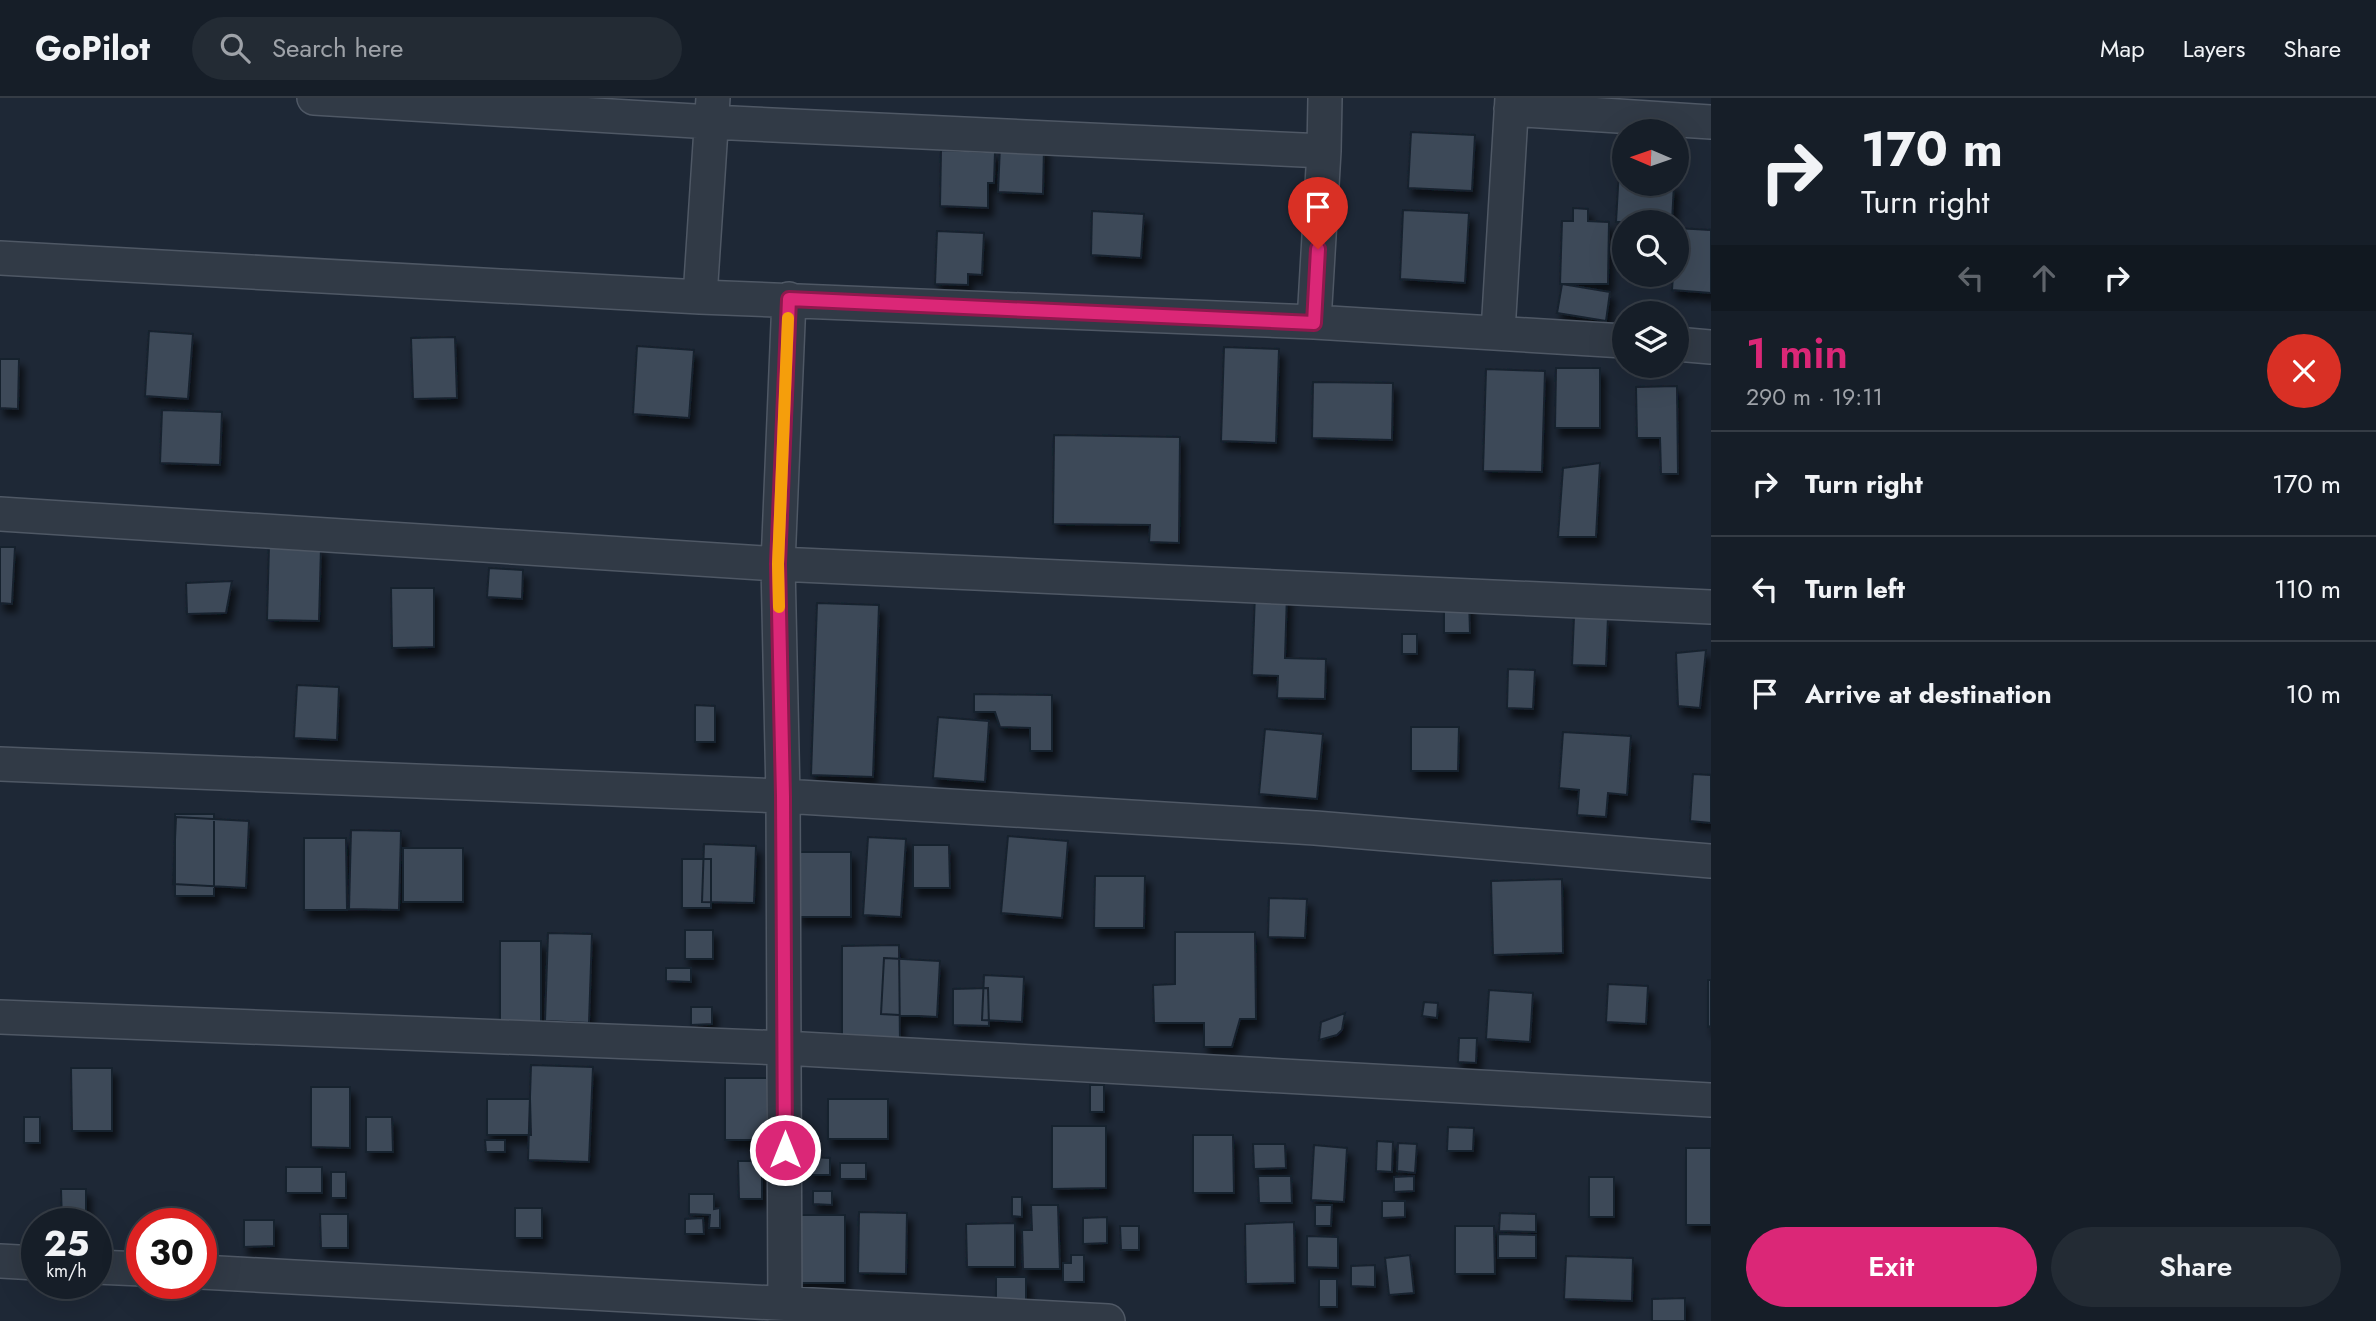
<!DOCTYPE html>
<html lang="en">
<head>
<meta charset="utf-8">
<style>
	:root { --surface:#161e28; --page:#232b34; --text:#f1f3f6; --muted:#9ea2a8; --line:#353c45; --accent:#db2777 }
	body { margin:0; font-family:Jost,sans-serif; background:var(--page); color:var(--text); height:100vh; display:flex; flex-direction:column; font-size:26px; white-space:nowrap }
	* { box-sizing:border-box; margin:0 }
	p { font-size:23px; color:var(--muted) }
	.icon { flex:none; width:38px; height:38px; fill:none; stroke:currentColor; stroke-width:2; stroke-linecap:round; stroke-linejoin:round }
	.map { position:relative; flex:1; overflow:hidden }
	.details { display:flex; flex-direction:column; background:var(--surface); width:665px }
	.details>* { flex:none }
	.hud { background:#161e28; color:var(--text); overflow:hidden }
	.needle { width:46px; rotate:272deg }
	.buttons { position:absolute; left:1612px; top:21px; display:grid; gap:14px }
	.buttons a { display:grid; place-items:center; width:77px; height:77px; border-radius:50%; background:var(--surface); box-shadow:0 7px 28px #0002,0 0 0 2px var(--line); font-size:35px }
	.speed { position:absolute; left:21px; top:1110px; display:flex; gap:14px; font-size:35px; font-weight:700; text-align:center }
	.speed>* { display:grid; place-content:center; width:91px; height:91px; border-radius:50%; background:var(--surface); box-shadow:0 7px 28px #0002,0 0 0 2px var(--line); line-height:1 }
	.speed small { font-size:18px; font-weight:400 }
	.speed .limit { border:10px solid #d22; background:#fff; color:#111 }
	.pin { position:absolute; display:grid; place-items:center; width:60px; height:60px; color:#fff; margin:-72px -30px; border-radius:50% 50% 50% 0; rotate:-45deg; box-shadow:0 0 7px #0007 }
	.pin .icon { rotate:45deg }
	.me { position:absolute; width:77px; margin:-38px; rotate:0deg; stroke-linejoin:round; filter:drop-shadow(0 0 5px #0008) }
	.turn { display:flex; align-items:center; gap:24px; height:147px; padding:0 35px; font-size:32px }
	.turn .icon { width:91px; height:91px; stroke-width:2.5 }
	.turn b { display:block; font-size:49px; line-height:60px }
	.lanes { display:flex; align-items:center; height:66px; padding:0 35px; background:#0003; justify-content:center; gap:35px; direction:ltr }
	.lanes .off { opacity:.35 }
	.round { display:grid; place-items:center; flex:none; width:74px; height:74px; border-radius:37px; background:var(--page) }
	.headline { display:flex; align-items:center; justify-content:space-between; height:119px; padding:0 35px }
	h1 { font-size:42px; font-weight:600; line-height:52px; color:var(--accent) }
	.cta { display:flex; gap:14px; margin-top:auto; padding:14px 35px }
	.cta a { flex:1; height:80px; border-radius:42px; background:var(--accent); color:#fff; font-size:28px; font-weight:600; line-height:80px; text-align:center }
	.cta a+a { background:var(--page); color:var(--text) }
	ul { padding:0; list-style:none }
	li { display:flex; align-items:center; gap:21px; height:105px; padding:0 35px; border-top:2px solid var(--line) }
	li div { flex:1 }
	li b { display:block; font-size:26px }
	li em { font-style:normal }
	header { display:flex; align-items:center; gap:42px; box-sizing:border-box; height:98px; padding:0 35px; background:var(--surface); border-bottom:2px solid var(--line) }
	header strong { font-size:33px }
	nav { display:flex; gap:38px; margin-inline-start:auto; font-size:24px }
	.search { width:490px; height:63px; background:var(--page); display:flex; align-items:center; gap:18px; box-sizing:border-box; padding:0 24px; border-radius:38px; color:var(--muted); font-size:26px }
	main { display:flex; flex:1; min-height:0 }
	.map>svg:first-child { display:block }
	.building { fill:#3c4959; stroke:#19212d; stroke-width:2; filter:url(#shadow) }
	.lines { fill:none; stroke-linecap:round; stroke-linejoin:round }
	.minor-casing { stroke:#4f5865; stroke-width:36 }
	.minor { stroke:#313a46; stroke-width:33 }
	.route-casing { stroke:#8e194d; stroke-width:18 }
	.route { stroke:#db2777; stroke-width:12 }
	.slow { stroke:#f59e0b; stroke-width:12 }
</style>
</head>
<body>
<header>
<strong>GoPilot</strong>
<div class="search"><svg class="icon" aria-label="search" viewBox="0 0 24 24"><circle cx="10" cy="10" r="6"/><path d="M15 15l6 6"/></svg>Search here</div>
<nav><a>Map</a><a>Layers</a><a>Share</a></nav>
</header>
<main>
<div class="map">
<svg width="1711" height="1223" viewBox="0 0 1711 1223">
	<defs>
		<filter id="shadow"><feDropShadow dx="4.5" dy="8" stdDeviation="3.5" flood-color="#0009"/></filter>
	</defs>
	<rect width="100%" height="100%" fill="#1e2836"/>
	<path class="building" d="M 1411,34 L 1475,37 L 1472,93 L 1408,90 Z
		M 1000,48 L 1044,49 L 1043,96 L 998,94 Z
		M 941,52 L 995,54 L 994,85 L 988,85 L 988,110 L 940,108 Z
		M 1620,54 L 1624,54 L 1624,86 L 1674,86 L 1672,124 L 1616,124 Z
		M 1573,110 L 1588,111 L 1588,123 L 1609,124 L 1608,186 L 1560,186 L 1562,123 L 1573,123 Z
		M 1403,112 L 1469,115 L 1465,185 L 1400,181 Z
		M 1092,113 L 1144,116 L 1141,160 L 1091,157 Z
		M 1676,130 L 1711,132 L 1711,195 L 1672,192 L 1673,177 L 1676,177 Z
		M 937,133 L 984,135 L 982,177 L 968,176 L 968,187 L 935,186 Z
		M 1562,186 L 1610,194 L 1606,223 L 1557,215 Z
		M 149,233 L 193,236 L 188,301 L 145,298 Z
		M 455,239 L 457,300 L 413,301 L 411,240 Z
		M 637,248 L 694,252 L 689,320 L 633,316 Z
		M 1224,249 L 1279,251 L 1276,345 L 1221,343 Z
		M 0,261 L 19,261 L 18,311 L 0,310 Z
		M 1556,270 L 1600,270 L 1600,330 L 1555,330 Z
		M 1486,271 L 1545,273 L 1542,374 L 1483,373 Z
		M 1313,284 L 1393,285 L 1392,342 L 1312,340 Z
		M 1677,288 L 1678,376 L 1661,376 L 1660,340 L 1637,340 L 1636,289 Z
		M 162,312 L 222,314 L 220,367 L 160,365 Z
		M 1054,337 L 1180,339 L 1179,445 L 1149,444 L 1150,427 L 1053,426 Z
		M 1600,365 L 1596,439 L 1558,439 L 1563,370 Z
		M 269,447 L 321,449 L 319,523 L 267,522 Z
		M 0,449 L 15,449 L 12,506 L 0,505 Z
		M 489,470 L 523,472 L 522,501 L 487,499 Z
		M 232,483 L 226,515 L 187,516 L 186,485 Z
		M 391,490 L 434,490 L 434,549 L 392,550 Z
		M 1255,495 L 1287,496 L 1285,560 L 1326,561 L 1325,601 L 1277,600 L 1278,578 L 1252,577 Z
		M 1444,500 L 1469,500 L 1470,535 L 1444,535 Z
		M 817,505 L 879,507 L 873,679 L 811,677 Z
		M 1574,518 L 1608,519 L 1606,568 L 1572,567 Z
		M 1402,536 L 1417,536 L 1417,556 L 1402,556 Z
		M 1706,552 L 1700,610 L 1678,608 L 1676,555 Z
		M 1508,571 L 1535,572 L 1533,611 L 1507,610 Z
		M 297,587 L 339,589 L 337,642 L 294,640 Z
		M 974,596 L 1052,597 L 1052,653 L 1030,653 L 1030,630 L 1000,629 L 995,614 L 974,614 Z
		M 695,607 L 715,608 L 715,644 L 695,644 Z
		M 938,619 L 989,623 L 985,684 L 933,680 Z
		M 1411,629 L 1459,629 L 1458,673 L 1411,673 Z
		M 1265,631 L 1323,636 L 1317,701 L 1259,696 Z
		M 1563,634 L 1631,638 L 1627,697 L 1608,695 L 1606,719 L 1577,717 L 1579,692 L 1559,690 Z
		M 1693,676 L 1711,677 L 1711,725 L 1690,723 Z
		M 175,716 L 214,716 L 214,798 L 175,798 Z
		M 176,719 L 249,723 L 246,790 L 173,786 Z
		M 351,732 L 401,733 L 399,812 L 349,811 Z
		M 1008,738 L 1068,743 L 1062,820 L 1001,815 Z
		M 868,739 L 906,741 L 901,819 L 863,817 Z
		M 304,740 L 346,740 L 347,812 L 304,812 Z
		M 704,746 L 756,748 L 754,805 L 702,804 Z
		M 913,747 L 949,747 L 950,790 L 913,790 Z
		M 403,750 L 463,750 L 463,804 L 403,804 Z
		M 798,754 L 851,754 L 851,819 L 798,819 Z
		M 682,761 L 711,761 L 711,810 L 682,810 Z
		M 1095,778 L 1145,778 L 1144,830 L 1094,830 Z
		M 1562,781 L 1563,855 L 1493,857 L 1491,783 Z
		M 1269,800 L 1307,801 L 1305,840 L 1268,839 Z
		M 685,832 L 713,832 L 713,861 L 685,861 Z
		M 1175,834 L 1255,834 L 1256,921 L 1240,921 L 1232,949 L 1204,949 L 1204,925 L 1154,925 L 1153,887 L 1175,886 Z
		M 548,835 L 592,836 L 589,925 L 545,923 Z
		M 500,843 L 541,843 L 541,929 L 500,929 Z
		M 899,847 L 900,945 L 842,945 L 842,848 Z
		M 884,860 L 940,863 L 937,919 L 881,916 Z
		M 666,870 L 691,870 L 691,884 L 666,883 Z
		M 984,877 L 1024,879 L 1022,924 L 982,922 Z
		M 1708,882 L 1711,882 L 1711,928 L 1708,929 Z
		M 1608,886 L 1648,888 L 1646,926 L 1606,924 Z
		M 988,890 L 989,928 L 953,927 L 953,891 Z
		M 1489,892 L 1533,895 L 1530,944 L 1486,941 Z
		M 1424,904 L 1438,905 L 1437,920 L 1422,918 Z
		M 691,909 L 712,909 L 712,926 L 691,927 Z
		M 1345,915 L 1342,932 L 1337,937 L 1319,942 L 1321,924 Z
		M 1459,940 L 1477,940 L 1476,965 L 1458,964 Z
		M 531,967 L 593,969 L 589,1064 L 528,1062 Z
		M 71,970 L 112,970 L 112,1033 L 72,1033 Z
		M 725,980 L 767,980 L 767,1042 L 725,1042 Z
		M 1090,987 L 1104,987 L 1104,1014 L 1090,1014 Z
		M 311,989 L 350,989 L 350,1050 L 311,1049 Z
		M 487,1001 L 530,1001 L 531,1037 L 487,1037 Z
		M 828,1001 L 888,1001 L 888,1041 L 828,1041 Z
		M 24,1019 L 40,1019 L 40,1045 L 24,1045 Z
		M 366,1019 L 392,1019 L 393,1054 L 366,1054 Z
		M 1052,1028 L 1106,1028 L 1106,1090 L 1052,1091 Z
		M 1448,1029 L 1474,1030 L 1473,1053 L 1447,1053 Z
		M 1193,1037 L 1233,1037 L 1234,1095 L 1193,1095 Z
		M 485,1042 L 505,1042 L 505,1054 L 486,1054 Z
		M 1377,1043 L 1393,1044 L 1392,1074 L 1376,1073 Z
		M 1398,1045 L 1417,1046 L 1415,1075 L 1397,1073 Z
		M 1253,1046 L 1285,1046 L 1286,1070 L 1254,1071 Z
		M 1314,1047 L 1347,1050 L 1344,1104 L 1311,1102 Z
		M 1686,1050 L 1711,1050 L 1711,1127 L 1686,1127 Z
		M 809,1059 L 830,1060 L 830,1077 L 809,1077 Z
		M 738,1063 L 762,1063 L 762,1101 L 739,1101 Z
		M 840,1065 L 866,1065 L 866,1081 L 840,1081 Z
		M 286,1069 L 322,1069 L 322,1095 L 286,1095 Z
		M 331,1074 L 346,1074 L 346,1100 L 331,1100 Z
		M 1258,1078 L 1291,1078 L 1292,1105 L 1259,1105 Z
		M 1414,1078 L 1414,1093 L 1394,1094 L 1394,1079 Z
		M 1589,1079 L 1614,1079 L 1614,1119 L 1589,1119 Z
		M 61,1091 L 86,1091 L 86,1125 L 62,1125 Z
		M 813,1093 L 832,1093 L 832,1107 L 813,1106 Z
		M 689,1096 L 714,1096 L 714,1111 L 720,1110 L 720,1130 L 709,1130 L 710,1117 L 689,1116 Z
		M 1012,1099 L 1022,1099 L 1022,1119 L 1012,1118 Z
		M 1382,1103 L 1405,1103 L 1405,1119 L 1382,1120 Z
		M 1031,1107 L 1058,1107 L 1060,1171 L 1023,1171 L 1022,1132 L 1032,1132 Z
		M 1315,1107 L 1332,1107 L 1331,1128 L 1315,1128 Z
		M 515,1110 L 542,1110 L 542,1140 L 515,1140 Z
		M 859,1114 L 907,1115 L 906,1176 L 858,1175 Z
		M 1500,1115 L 1536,1116 L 1536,1134 L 1499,1133 Z
		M 320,1116 L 348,1116 L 348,1150 L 321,1150 Z
		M 797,1117 L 845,1117 L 845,1185 L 797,1185 Z
		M 1107,1119 L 1107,1145 L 1083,1146 L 1083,1120 Z
		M 703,1120 L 704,1136 L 685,1136 L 685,1121 Z
		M 244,1122 L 274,1122 L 274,1148 L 244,1149 Z
		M 1294,1124 L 1295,1185 L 1246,1186 L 1245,1126 Z
		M 1015,1125 L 1015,1169 L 967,1169 L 966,1126 Z
		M 1120,1128 L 1139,1128 L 1139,1152 L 1121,1152 Z
		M 1455,1128 L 1494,1128 L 1495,1176 L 1455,1176 Z
		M 1498,1136 L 1536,1137 L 1536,1160 L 1498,1160 Z
		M 1307,1138 L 1338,1139 L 1338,1170 L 1307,1169 Z
		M 1071,1157 L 1084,1157 L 1084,1184 L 1063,1184 L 1063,1165 L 1071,1165 Z
		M 1410,1157 L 1414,1195 L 1389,1197 L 1385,1160 Z
		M 1566,1158 L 1633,1160 L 1632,1203 L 1564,1201 Z
		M 1375,1167 L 1375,1189 L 1351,1188 L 1351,1168 Z
		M 996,1179 L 1026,1179 L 1026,1209 L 996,1209 Z
		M 1319,1181 L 1337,1181 L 1337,1209 L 1319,1209 Z
		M 1685,1200 L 1685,1223 L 1652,1223 L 1652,1201 Z"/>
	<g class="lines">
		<defs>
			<path id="minor" d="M 314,0 L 711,24 L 1324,53 L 1325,0
				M 1511,11 L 1711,24
				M 0,160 L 700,199 L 1314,224 L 1624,243
				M 700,199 L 713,0
				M 1314,224 L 1324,53
				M 1498,234 L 1512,0
				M 1676,246 L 1711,249
				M 0,416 L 778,466 L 1711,509
				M 0,666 L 783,698 L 1315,730 L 1711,763
				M 0,919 L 784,950 L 1711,1002
				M 0,1163 L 37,1165
				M 96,1169 L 142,1171
				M 201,1174 L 1108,1223
				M 785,1223 L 783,698 L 778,466 L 789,201"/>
		</defs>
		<use href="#minor" class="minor-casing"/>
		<use href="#minor" class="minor"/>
	</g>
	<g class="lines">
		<defs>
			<path id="route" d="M 785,1052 L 783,698 L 778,466 L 789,201 L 1314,225 L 1318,151"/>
		</defs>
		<use href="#route" class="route-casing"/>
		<use href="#route" class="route"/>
		<path class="slow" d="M 779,509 L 778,466 L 788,220"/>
	</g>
</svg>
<div class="buttons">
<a><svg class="needle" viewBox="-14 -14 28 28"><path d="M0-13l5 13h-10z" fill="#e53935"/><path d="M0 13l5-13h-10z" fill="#9ea2a8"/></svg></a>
<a><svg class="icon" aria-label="search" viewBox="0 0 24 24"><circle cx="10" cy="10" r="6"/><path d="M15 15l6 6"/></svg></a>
<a><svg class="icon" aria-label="layers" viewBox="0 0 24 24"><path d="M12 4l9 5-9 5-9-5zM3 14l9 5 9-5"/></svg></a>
</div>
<div class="speed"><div>25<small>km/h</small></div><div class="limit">30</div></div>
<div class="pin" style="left:1318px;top:151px;background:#d93025"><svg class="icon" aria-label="arrive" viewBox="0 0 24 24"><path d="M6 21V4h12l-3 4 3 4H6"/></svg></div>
<svg class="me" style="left:785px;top:1052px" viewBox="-20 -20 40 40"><circle r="17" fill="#db2777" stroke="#fff" stroke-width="3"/><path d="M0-11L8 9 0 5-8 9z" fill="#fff"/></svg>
</div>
<section class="details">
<div class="hud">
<div class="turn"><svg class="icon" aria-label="right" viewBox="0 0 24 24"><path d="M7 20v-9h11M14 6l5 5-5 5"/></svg><div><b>170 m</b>Turn right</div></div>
<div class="lanes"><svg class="icon off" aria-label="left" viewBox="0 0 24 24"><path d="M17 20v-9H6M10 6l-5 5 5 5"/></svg><svg class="icon off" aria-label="ahead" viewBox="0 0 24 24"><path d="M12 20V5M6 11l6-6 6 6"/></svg><svg class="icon" aria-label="right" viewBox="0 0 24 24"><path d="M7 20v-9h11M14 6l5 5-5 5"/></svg></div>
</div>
<div class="headline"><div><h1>1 min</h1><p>290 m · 19:11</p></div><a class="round" style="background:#d93025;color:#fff"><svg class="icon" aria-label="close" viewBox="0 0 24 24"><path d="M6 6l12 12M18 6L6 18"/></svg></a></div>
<ul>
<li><svg class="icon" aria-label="right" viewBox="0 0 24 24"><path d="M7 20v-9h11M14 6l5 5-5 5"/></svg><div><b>Turn right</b></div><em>170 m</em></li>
<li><svg class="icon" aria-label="left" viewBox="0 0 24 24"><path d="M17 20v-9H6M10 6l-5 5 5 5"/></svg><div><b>Turn left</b></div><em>110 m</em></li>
<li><svg class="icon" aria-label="arrive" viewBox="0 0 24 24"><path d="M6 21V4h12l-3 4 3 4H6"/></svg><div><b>Arrive at destination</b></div><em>10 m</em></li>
</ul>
<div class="cta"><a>Exit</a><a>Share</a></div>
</section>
</main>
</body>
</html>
